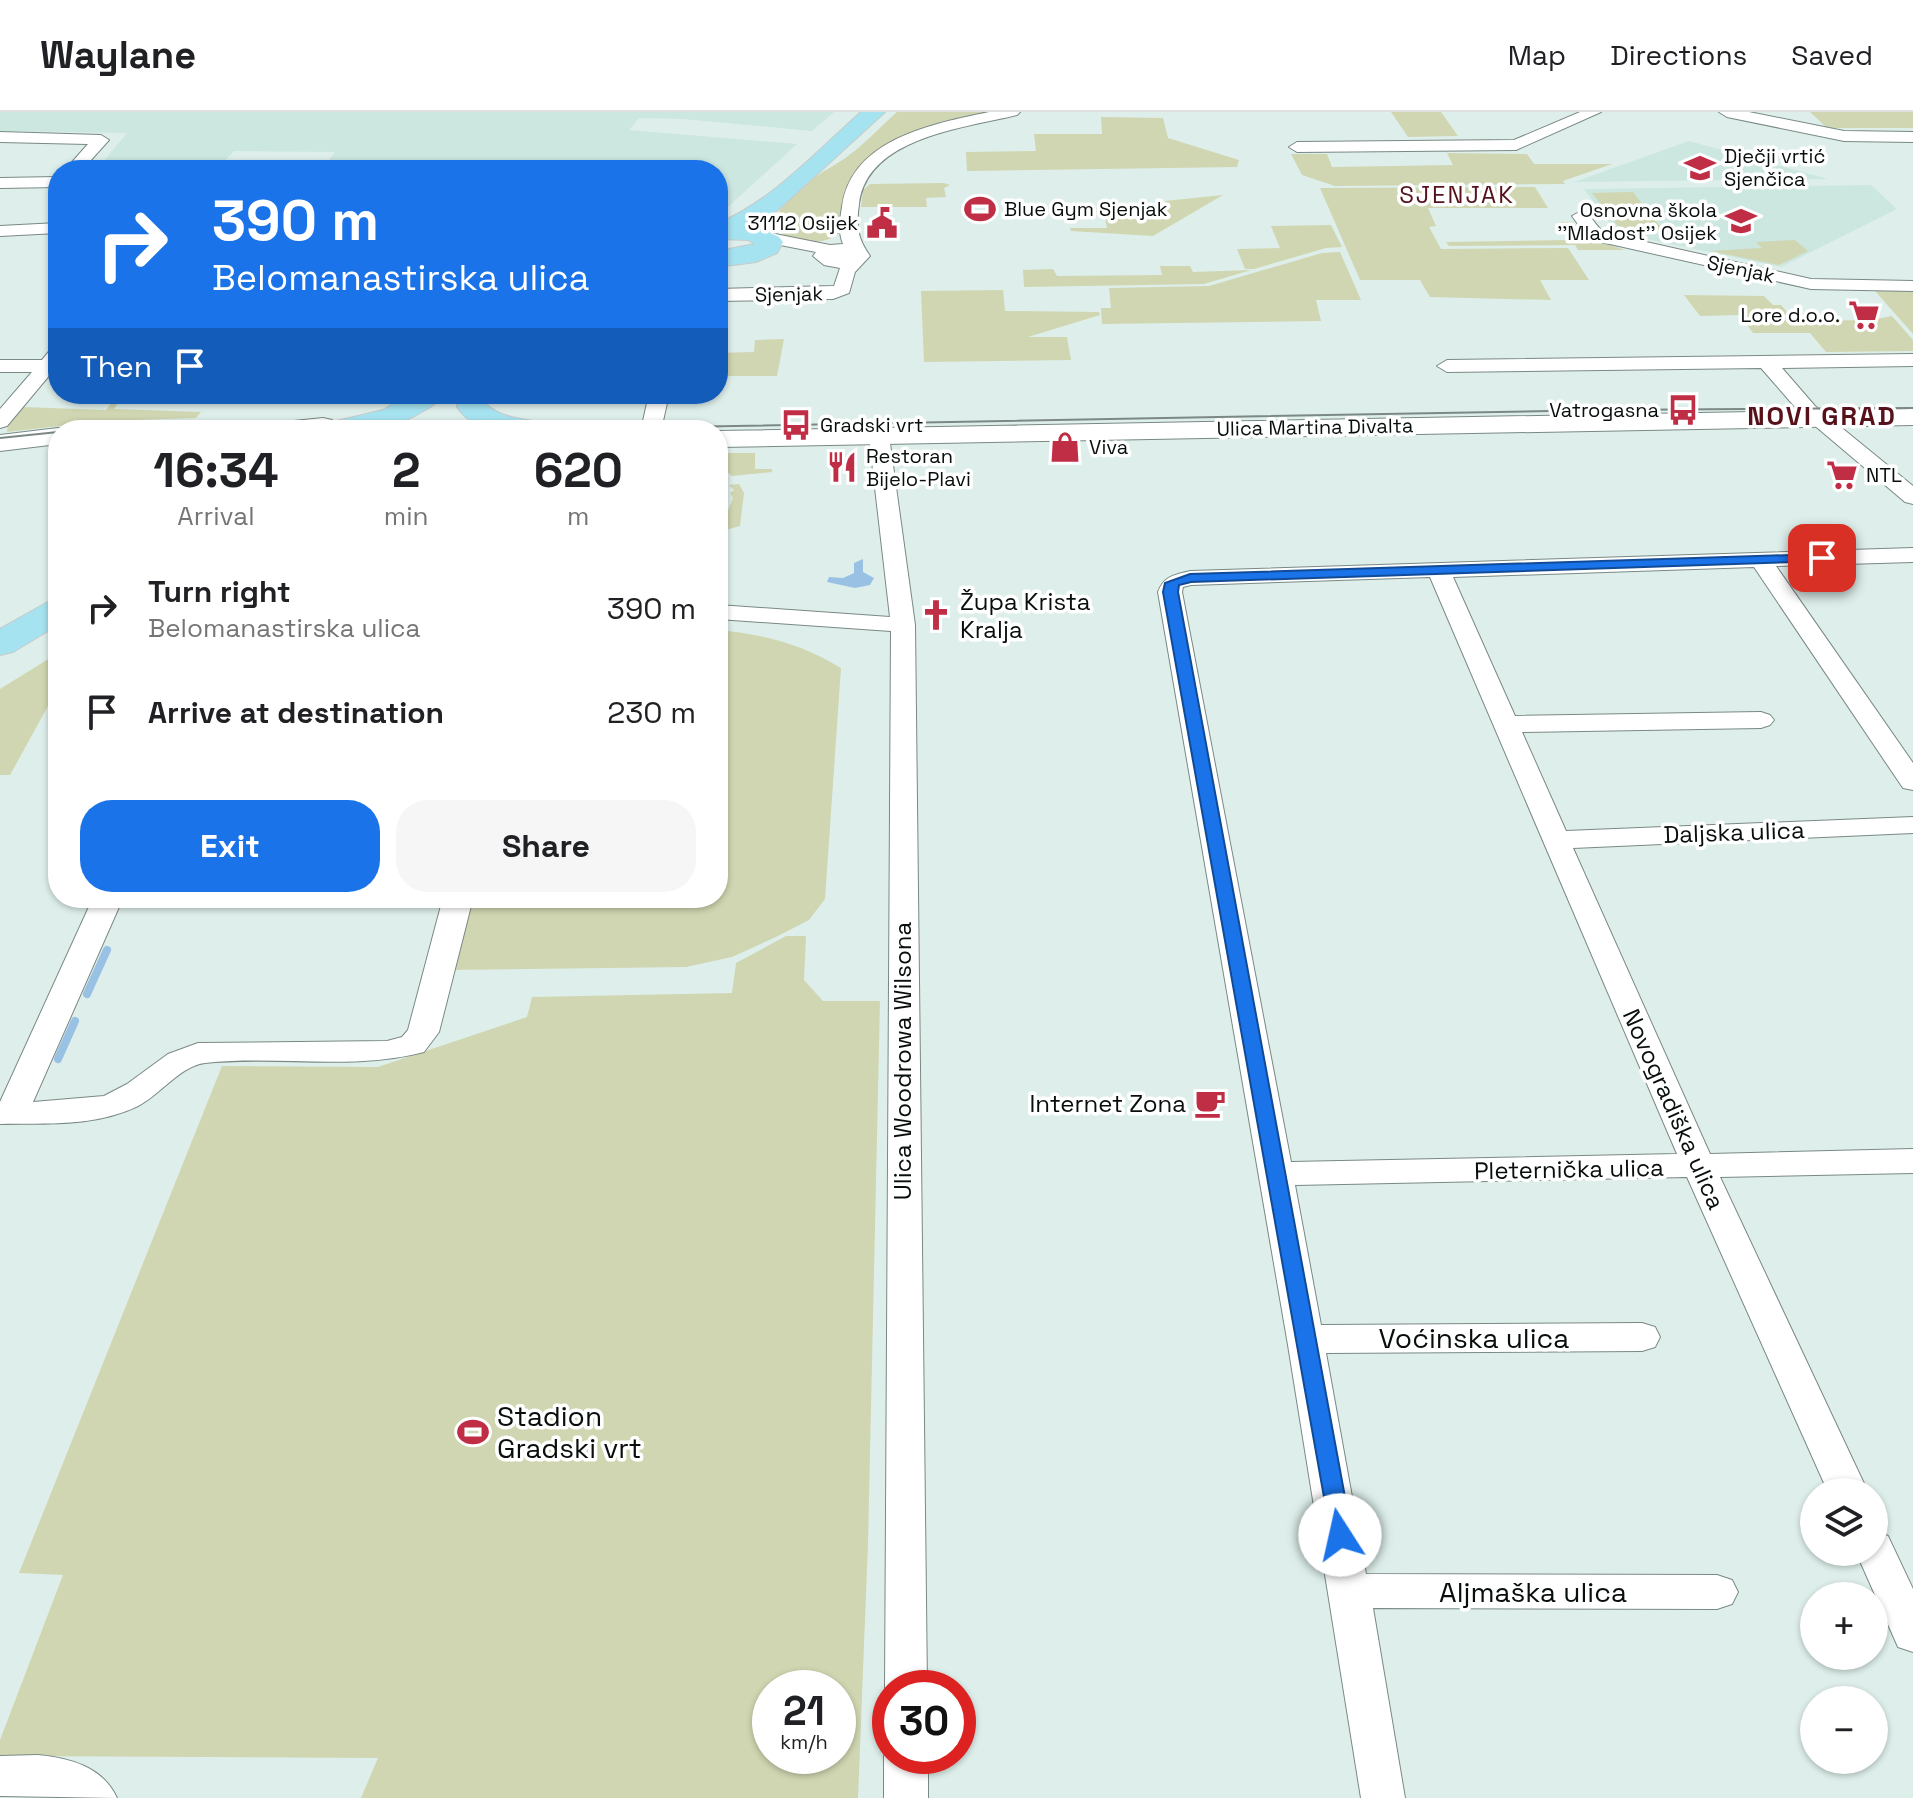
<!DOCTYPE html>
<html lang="en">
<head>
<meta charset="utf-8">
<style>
	:root { --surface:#fff; --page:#f6f6f6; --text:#202124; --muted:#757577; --line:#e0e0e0; --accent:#1a73e8 }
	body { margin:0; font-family:"Space Grotesk",sans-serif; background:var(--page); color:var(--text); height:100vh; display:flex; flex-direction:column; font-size:30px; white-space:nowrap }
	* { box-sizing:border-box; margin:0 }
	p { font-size:26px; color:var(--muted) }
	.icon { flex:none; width:44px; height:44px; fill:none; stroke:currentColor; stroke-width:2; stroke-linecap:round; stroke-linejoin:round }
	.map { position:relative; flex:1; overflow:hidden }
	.side { position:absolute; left:48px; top:308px; width:680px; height:488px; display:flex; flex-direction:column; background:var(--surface); border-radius:32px; box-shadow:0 2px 6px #0004 }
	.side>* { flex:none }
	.banner { position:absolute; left:48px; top:48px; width:680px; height:244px; border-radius:32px; box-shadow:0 2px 6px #0004; background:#1a73e8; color:#fff; overflow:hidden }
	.controls { position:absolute; left:1800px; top:1366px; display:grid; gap:16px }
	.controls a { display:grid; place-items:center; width:88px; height:88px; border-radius:50%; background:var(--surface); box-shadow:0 2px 6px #0004; font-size:40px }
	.speed { position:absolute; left:752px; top:1558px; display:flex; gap:16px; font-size:40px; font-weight:700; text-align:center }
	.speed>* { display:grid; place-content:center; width:104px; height:104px; border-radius:50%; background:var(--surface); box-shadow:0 2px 6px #0004; line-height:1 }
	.speed small { font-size:20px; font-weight:400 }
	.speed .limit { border:12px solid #d22; background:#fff; color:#111 }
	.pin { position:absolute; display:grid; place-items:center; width:68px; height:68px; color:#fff; margin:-34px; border-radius:16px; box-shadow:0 4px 12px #0006 }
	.me { position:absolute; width:88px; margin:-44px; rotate:350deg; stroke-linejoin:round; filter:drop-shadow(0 0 6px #0008) }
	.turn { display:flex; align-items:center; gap:28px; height:168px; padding:0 32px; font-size:36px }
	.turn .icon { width:104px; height:104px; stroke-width:2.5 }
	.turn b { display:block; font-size:56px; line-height:68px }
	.then { display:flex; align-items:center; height:76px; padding:0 32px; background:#0003; gap:16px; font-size:30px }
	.eta { display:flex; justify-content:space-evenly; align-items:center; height:136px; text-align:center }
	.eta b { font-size:48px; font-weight:800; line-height:56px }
	.primary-button { display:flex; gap:16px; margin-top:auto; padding:16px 32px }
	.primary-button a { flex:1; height:92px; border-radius:32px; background:var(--accent); color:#fff; font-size:32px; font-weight:800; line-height:92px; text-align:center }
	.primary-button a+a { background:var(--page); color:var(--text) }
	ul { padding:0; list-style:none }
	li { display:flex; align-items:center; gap:24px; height:104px; padding:0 32px }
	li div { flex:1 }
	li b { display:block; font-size:30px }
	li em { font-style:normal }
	header { display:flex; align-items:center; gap:48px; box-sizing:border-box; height:112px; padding:0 40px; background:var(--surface); border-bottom:2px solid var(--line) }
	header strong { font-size:38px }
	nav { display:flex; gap:44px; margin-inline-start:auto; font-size:28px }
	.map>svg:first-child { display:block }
	.built { fill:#cce6e0 }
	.green { fill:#d0d6b1; fill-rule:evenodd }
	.water { fill:#99c1e4 }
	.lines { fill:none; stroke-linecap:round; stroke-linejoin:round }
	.stream { stroke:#99c1e4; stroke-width:8 }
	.minor-casing { stroke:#798985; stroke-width:2 }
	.tertiary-casing { stroke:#798985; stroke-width:2 }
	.primary-casing { stroke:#c9caca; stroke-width:2 }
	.minor { fill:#fff; fill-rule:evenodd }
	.tertiary { fill:#fff; fill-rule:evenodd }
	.primary { fill:#a6e3f0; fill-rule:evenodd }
	.tram { stroke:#7c8885; stroke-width:2 }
	.route { fill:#1a73e8; stroke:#114b97; stroke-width:2 }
	.labels { text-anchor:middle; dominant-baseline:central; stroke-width:7; stroke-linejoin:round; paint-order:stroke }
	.far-poi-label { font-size:20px; fill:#080e0c; stroke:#fff; text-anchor:start }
	.far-street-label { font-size:20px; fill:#080e0c; stroke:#fff }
	.far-quarter-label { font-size:24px; letter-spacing:2px; fill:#56111b; stroke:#fff }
	.poi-label { font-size:24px; fill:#080e0c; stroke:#fff; text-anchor:start }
	.street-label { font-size:24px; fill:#080e0c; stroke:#fff }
	.far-district-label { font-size:26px; font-weight:bold; letter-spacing:2px; fill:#56111b; stroke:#fff }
	.near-street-label { font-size:28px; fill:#080e0c; stroke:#fff }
	.near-poi-label { font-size:28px; fill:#080e0c; stroke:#fff; text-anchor:start }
</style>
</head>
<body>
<header>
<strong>Waylane</strong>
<nav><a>Map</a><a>Directions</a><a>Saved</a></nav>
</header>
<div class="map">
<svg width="1913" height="1686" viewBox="0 0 1913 1686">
	<rect width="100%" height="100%" fill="#deefeb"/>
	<path class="built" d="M 0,0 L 834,0 L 812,19 L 683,7 L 639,6 L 629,18 L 797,32 L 718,104 L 718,58 L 321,58 L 335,40 L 234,39 L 216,58 L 96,58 L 127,21 L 0,19 Z
		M 1689,29 L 1748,45 L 1828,67 L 1574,70 Z
		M 1871,73 L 1897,97 L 1781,155 L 1617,121 L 1584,77 Z"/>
	<path class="green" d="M 897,0 L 1003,0 L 912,21 L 854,68 L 843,85 L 843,118 C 826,136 789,133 774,115 C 779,82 819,63 844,47 C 863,34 880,15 897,0 Z
		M 1391,0 L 1441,0 L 1458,24 L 1408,25 Z
		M 1810,0 L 1913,0 L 1913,16 L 1827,16 Z
		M 1101,5 L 1163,6 L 1168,26 L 1239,48 L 1237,55 L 967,59 L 966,40 L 1036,39 L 1034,22 L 1102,22 Z
		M 1447,41 L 1527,42 L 1534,52 L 1612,52 L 1563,69 L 1565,72 L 1335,74 L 1302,63 L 1291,42 L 1327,42 L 1332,55 L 1453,53 Z
		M 944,71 L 950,73 L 944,76 L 946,85 L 926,86 L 927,95 L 861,95 L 863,78 L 870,72 Z
		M 1535,75 L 1548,96 L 1428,96 L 1436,114 L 1429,115 L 1441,137 L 1568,136 L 1589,168 L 1540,168 L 1551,188 L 1430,185 L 1420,168 L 1360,168 L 1320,76 Z
		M 1633,80 L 1663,118 L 1621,118 L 1592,81 Z
		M 1223,83 L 1153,124 L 1071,119 L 1070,116 L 1107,116 L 1104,101 L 1090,101 L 1098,96 L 1165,95 L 1165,89 Z
		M 1558,110 L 1573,110 L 1590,126 L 1625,138 L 1578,138 L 1575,133 L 1449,134 L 1446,130 L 1570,128 Z
		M 1331,113 L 1342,135 L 1326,136 L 1254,157 L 1245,157 L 1237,137 L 1280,136 L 1271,114 Z
		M 1795,128 L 1808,139 L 1779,153 L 1710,139 L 1762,136 L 1756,130 Z
		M 1340,140 L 1361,188 L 1316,188 L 1321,209 L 1102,212 L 1101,196 L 1111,196 L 1109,176 L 1209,174 L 1322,141 Z
		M 1160,154 L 1190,154 L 1193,160 L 1251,158 L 1204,172 L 1024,175 L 1023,158 L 1053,157 L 1057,164 L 1162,163 Z
		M 1003,178 L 1005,199 L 1099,200 L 1100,203 L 1028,225 L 1067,225 L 1071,248 L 924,250 L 921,179 Z
		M 1913,178 L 1913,222 L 1875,179 Z
		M 1684,183 L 1764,184 L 1773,193 L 1781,193 L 1795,209 L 1872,208 L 1892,204 L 1913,228 L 1913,239 L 1826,240 L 1810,221 L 1753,221 L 1740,203 L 1700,204 Z
		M 784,227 L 777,264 L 718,264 L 718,241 L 754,240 L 755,228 Z
		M 118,282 L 124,282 L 114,297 L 201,300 L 196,306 L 103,309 L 7,320 L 8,313 L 23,295 L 106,298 Z
		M 721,341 L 755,341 L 755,357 L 772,357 L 772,360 L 732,364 L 720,354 Z
		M 739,372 L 744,381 L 740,414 L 722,419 L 718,417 L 718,410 L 725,406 L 733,386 L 730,381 L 734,378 L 729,373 Z
		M 718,518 C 763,522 802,532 841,556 L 825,787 L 809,808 L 776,825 L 732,845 L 686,855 L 445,858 L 465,786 L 718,786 Z
		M 58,541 L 58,576 L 10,663 L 0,663 L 0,577 Z
		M 786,824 L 806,824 L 804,868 L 823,889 L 880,889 L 868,1431 L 858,1686 L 361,1686 L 378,1646 L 0,1644 L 0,1628 L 63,1463 L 19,1461 L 222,954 L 378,955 L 527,905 L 532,885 L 732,881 L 736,851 ZM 770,1576 L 838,1576 L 838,1644 L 770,1644 Z"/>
	<path class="water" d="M 863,447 L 863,460 L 874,466 L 870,473 L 855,476 L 827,470 L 829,465 L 843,466 L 854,461 L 854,451 Z"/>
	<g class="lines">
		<path class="stream" d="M 129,789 L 130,786
			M 87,882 L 107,838
			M 58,947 L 75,909"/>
		<defs>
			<path id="minor" d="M 989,0 L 1020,0 L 1017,3 C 965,16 867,25 859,92 C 856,114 857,126 870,144 L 855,160 L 849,181 L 833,187 L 718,189 L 718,177 L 834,174 L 840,156 L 824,153 L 813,144 L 816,140 L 759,129 L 756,125 L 765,120 L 830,133 L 843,132 C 838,120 840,107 842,95 C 851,27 932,12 989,0 Z
				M 1580,0 L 1601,0 L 1516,38 L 1297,40 L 1289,35 L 1297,30 L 1514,28 Z
				M 1719,0 L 1749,0 L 1844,19 L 1913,20 L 1913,30 L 1844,29 L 1727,5 Z
				M 0,20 L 101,23 L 109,28 L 82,58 L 65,58 L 88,32 L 0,30 Z
				M 58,65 L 58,75 L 0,76 L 0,66 Z
				M 1581,99 C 1593,102 1595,116 1606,121 L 1811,167 L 1913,169 L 1913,179 L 1811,177 L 1601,130 L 1588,126 L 1572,104 Z
				M 58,111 L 58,121 L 0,124 L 0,114 Z
				M 58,235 L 58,253 L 7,314 L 0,316 L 0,297 L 32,260 L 0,260 L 0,248 L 42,248 L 51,237 Z
				M 1913,242 L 1913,254 L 1782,256 L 1815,294 L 1913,374 L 1913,392 L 1905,390 L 1801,302 L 1761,256 L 1447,260 L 1437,254 L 1447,248 Z
				M 649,282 L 669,282 L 661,318 L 641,318 Z
				M 879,318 L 889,324 L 915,513 L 927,1576 L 890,1576 L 890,1587 L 885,1576 L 891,519 L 718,507 L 718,493 L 890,505 L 869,324 Z
				M 1913,436 L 1913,450 L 1776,454 L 1913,651 L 1913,678 L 1903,676 L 1754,455 L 1453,465 L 1515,604 L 1761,600 L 1770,603 L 1774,608 L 1770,613 L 1761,616 L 1522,620 L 1566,719 L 1913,705 L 1913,721 L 1573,736 L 1710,1042 L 1913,1037 L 1913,1061 L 1720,1065 L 1868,1380 L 1828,1380 L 1687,1065 L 1295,1073 L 1321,1213 L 1642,1211 L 1655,1215 L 1660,1225 L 1655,1235 L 1642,1239 L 1326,1241 L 1366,1462 L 1717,1463 L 1732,1468 L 1738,1480 L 1732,1492 L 1717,1497 L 1373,1496 L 1405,1686 L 1361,1686 L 1288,1233 L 1158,480 C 1164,464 1174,463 1190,459 ZM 1430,465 L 1677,1042 L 1291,1050 L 1182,480 L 1183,475 L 1191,473 Z
				M 93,786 L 123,786 L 33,990 L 104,984 L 127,972 L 168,942 L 198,931 L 387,929 L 402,925 L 408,918 L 443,786 L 473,786 L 439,920 L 424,940 C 352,959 278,943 205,951 C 180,954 160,983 138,994 C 95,1015 47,1011 0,1012 L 0,990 Z
				M 1874,1419 L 1888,1424 L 1913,1477 L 1913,1540 L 1898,1535 L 1856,1440 L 1874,1440 Z
				M 890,1631 L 890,1644 L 928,1644 L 928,1686 L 884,1686 L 884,1644 Z
				M 38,1643 C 70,1646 103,1655 117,1686 L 0,1684 L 0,1644 Z"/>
			<path id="tertiary" d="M 1913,297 L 1913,313 L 718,335 L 718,319 Z
				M 323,306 L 332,308 L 336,314 L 333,318 L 153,318 L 157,312 L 166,310 L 260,310 L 272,316 L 284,310 Z
				M 408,309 L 424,312 L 428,318 L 395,317 L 399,311 Z
				M 58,316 L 66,318 L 58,318 L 58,332 L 0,339 L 0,323 Z"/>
			<path id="primary" d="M 861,0 L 885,0 L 779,97 L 755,114 L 779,125 L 783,130 L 777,141 L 756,150 L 718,155 L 718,139 L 755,132 L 748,128 L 718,127 L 718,111 C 770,91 819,37 861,0 Z
				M 409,282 L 445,282 C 440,290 433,293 425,298 C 389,321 361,318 320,318 L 324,312 L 383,298 Z
				M 458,282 L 488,282 L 487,293 C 505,308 524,306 546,312 L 550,318 C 516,318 479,327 457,295 Z
				M 58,487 L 58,513 L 13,540 L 0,543 L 0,517 L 46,491 Z"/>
		</defs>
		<use href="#minor" class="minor-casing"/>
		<use href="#tertiary" class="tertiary-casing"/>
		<use href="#primary" class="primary-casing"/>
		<use href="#minor" class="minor"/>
		<use href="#tertiary" class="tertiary"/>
		<use href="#primary" class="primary"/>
		<path class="tram" d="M 80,318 L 199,313 L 460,311 L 677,315 L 1603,298 L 1913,296
			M 0,326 L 58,320"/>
	</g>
	<path class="route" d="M 1822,442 L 1827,443 L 1827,449 L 1191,470 L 1179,473 L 1178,480 L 1352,1423 L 1349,1430 L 1340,1433 L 1332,1430 L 1163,480 L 1165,471 L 1190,462 Z"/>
	<defs>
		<symbol id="school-bare" viewBox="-9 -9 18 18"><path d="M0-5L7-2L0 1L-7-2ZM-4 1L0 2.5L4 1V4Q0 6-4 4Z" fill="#bf2e45" stroke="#fff" stroke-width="2.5" paint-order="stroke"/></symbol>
		<symbol id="stadium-bare" viewBox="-9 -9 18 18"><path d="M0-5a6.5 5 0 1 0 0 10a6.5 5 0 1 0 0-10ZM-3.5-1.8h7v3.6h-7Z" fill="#bf2e45" stroke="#fff" stroke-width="2.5" paint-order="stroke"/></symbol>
		<symbol id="civic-bare" viewBox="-9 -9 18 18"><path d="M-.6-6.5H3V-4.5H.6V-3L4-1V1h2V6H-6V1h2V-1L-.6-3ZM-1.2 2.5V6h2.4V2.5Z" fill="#bf2e45" stroke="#fff" stroke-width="2.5" paint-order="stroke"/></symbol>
		<symbol id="supermarket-bare" viewBox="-9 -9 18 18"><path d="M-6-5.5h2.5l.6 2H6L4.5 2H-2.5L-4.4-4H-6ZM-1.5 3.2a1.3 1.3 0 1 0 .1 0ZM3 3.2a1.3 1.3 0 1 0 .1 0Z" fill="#bf2e45" stroke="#fff" stroke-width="2.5" paint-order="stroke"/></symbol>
		<symbol id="bus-bare" viewBox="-9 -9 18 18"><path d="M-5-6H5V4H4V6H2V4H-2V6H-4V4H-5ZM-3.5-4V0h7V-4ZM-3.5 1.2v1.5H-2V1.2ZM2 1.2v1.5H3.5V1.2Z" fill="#bf2e45" stroke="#fff" stroke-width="2.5" paint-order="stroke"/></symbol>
		<symbol id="shop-bare" viewBox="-9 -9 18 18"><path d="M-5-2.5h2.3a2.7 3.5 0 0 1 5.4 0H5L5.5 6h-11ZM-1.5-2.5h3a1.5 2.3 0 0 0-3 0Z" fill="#bf2e45" stroke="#fff" stroke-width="2.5" paint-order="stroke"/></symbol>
		<symbol id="restaurant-bare" viewBox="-9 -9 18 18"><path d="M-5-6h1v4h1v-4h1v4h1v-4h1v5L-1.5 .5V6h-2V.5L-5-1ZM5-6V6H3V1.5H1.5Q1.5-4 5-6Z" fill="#bf2e45" stroke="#fff" stroke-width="2.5" paint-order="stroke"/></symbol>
		<symbol id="church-bare" viewBox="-9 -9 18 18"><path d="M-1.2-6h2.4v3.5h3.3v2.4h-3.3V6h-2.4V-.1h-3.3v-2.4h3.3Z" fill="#bf2e45" stroke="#fff" stroke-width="2.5" paint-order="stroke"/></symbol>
		<symbol id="cafe-bare" viewBox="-9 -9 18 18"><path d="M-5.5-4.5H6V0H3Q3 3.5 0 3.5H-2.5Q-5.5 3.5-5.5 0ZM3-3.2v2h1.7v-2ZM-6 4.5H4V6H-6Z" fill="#bf2e45" stroke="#fff" stroke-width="2.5" paint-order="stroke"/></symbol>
	</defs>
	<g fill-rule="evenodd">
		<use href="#school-bare" x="1678" y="34" width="44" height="44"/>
		<use href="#stadium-bare" x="958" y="75" width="44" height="44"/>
		<use href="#school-bare" x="1719" y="87" width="44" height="44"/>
		<use href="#civic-bare" x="860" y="89" width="44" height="44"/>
		<use href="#supermarket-bare" x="1842" y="181" width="44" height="44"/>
		<use href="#bus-bare" x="1661" y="276" width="44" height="44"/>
		<use href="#bus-bare" x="774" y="291" width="44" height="44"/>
		<use href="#shop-bare" x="1043" y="313" width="44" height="44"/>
		<use href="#restaurant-bare" x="820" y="333" width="44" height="44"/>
		<use href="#supermarket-bare" x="1820" y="341" width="44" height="44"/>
		<use href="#church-bare" x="914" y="481" width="44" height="44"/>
		<use href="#cafe-bare" x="1188" y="969" width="44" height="44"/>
		<use href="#stadium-bare" x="451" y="1298" width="44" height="44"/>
	</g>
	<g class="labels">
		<g class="far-poi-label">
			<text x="1724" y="44">Dječji vrtić<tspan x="1724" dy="23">Sjenčica</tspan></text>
			<text x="1004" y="97">Blue Gym Sjenjak</text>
			<text x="1717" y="98" text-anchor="end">Osnovna škola<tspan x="1717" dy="23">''Mladost'' Osijek</tspan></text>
			<text x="858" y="111" text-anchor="end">31112 Osijek</text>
			<text x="1840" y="203" text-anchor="end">Lore d.o.o.</text>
			<text x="1659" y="298" text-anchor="end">Vatrogasna</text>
			<text x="820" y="313">Gradski vrt</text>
			<text x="1089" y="335">Viva</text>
			<text x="866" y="344">Restoran<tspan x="866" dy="23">Bijelo-Plavi</tspan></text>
			<text x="1866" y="363">NTL</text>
		</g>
		<g class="far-street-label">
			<text transform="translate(1741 157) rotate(12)">Sjenjak</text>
			<text transform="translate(789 182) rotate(-1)">Sjenjak</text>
			<text transform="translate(1315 315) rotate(-1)">Ulica Martina Divalta</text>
		</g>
		<g class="far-quarter-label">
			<text x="1457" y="82">SJENJAK</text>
		</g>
		<g class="poi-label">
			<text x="960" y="489">Župa Krista<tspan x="960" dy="28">Kralja</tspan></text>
			<text x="1186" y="991" text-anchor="end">Internet Zona</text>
		</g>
		<g class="street-label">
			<text transform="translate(1734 720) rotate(-2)">Daljska ulica</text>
			<text transform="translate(902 949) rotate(-90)">Ulica Woodrowa Wilsona</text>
			<text transform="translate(1674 997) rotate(66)">Novogradiška ulica</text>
			<text transform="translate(1569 1057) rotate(-1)">Pleternička ulica</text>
		</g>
		<g class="far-district-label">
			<text x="1822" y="304">NOVI GRAD</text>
		</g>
		<g class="near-street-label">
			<text x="1474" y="1226">Voćinska ulica</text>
			<text x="1533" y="1480">Aljmaška ulica</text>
		</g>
		<g class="near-poi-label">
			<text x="497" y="1304">Stadion<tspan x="497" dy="32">Gradski vrt</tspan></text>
		</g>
	</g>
</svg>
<div class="controls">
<a><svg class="icon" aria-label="layers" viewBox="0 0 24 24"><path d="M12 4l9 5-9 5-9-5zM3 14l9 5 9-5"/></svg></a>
<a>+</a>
<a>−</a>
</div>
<div class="speed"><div>21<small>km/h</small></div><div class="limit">30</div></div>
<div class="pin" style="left:1822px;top:446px;background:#d93025"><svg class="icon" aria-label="arrive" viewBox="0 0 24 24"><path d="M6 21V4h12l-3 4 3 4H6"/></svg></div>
<svg class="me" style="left:1340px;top:1423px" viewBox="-20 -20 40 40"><circle r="19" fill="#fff"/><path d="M0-13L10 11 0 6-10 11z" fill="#1a73e8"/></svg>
<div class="banner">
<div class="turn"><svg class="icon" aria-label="right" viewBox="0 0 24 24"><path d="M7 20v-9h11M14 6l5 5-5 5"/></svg><div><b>390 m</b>Belomanastirska ulica</div></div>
<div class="then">Then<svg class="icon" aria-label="arrive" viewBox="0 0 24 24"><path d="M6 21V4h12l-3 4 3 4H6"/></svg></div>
</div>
<section class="side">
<div class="eta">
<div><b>16:34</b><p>Arrival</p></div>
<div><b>2</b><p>min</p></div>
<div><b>620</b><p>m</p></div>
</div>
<ul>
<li><svg class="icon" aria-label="right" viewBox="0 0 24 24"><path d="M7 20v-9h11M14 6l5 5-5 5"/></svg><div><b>Turn right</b><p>Belomanastirska ulica</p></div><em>390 m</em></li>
<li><svg class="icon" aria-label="arrive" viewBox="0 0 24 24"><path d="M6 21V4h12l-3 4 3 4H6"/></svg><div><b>Arrive at destination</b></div><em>230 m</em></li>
</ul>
<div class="primary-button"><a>Exit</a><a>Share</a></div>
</section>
</div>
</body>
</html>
